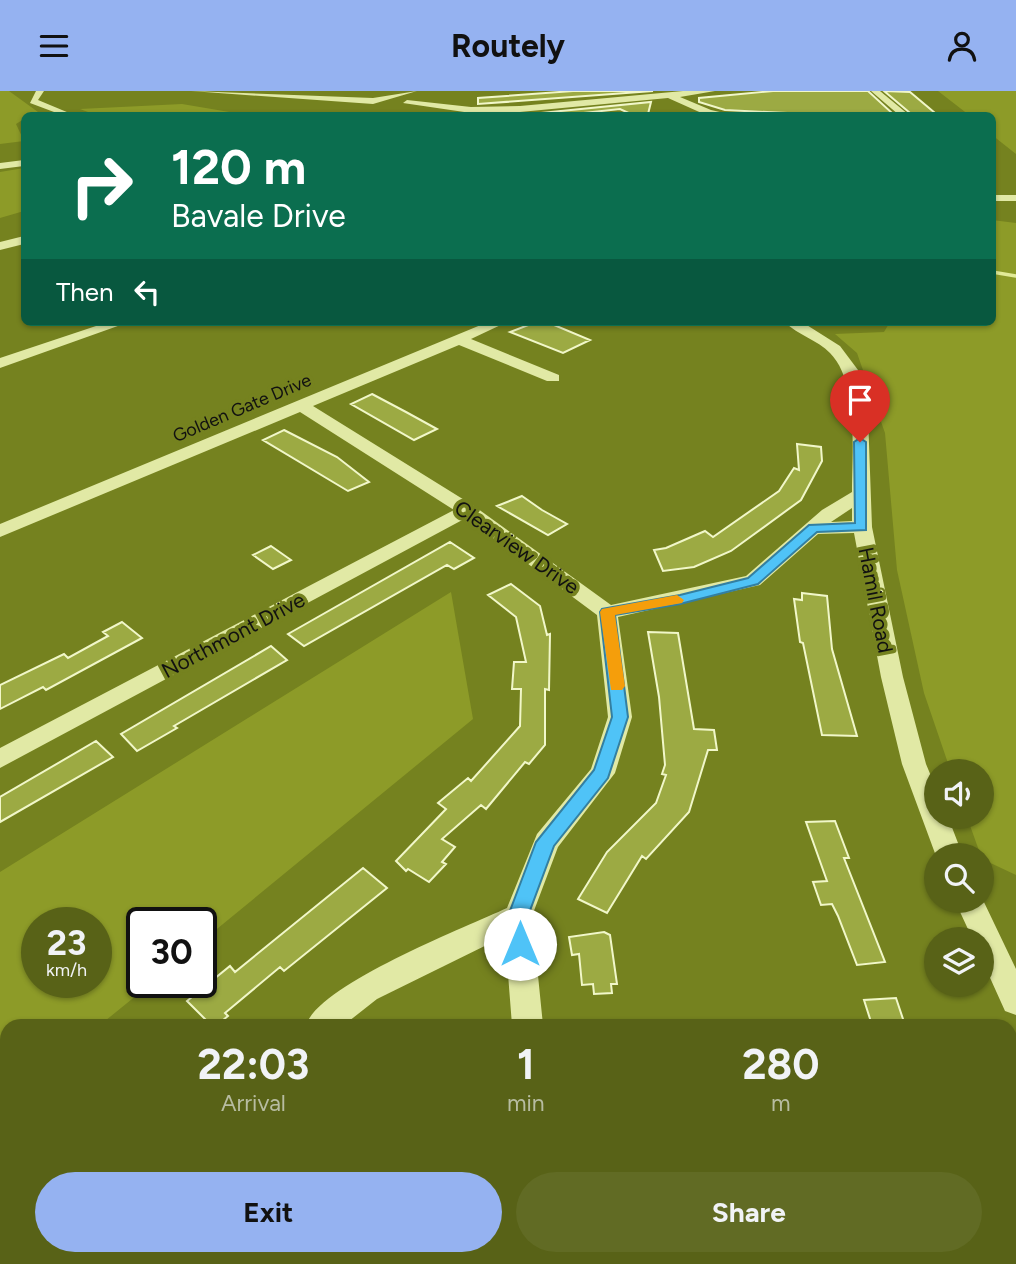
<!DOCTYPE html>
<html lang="en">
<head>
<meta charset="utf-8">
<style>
	:root { --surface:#586217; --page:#616b24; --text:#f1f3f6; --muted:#b7bca1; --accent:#95b2f1 }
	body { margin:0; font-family:Figtree,sans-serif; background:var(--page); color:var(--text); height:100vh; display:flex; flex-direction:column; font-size:26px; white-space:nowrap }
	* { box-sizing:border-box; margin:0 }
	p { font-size:23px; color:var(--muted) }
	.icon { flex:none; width:38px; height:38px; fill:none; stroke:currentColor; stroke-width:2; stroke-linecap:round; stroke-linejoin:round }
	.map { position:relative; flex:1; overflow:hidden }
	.side { position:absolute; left:0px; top:928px; width:1017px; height:247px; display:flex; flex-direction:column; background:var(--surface); border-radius:21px 21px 0 0; box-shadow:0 2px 5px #0004 }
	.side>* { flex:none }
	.top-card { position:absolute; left:21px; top:21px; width:975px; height:214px; border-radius:10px; box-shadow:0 2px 5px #0004; background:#0b6e4f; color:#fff; overflow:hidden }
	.buttons { position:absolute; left:924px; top:668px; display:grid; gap:14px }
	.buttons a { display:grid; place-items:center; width:70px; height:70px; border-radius:50%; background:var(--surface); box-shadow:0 2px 5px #0004; font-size:35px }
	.speed { position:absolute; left:21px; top:816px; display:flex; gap:14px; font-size:35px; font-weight:700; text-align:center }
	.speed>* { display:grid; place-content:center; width:91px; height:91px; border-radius:50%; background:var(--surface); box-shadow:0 2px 5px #0004; line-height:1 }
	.speed small { font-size:18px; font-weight:400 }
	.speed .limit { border:4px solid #111; border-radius:10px; background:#fff; color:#111 }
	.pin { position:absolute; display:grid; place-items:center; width:60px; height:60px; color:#fff; margin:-72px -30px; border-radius:50% 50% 50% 0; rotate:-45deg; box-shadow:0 0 7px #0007 }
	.pin .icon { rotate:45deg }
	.me { position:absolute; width:77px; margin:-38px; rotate:0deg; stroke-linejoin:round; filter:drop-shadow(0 0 5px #0008) }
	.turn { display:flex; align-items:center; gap:24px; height:147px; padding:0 35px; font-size:32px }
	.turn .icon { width:91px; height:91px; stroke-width:2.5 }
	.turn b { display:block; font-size:49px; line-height:60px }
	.then { display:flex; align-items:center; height:66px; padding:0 35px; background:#0003; gap:14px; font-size:26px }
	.eta { display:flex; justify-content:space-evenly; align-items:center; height:119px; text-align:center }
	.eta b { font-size:42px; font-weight:700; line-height:49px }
	.cta { display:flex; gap:14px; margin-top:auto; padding:14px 35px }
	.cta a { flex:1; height:80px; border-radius:42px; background:var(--accent); color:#111; font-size:28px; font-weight:700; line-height:80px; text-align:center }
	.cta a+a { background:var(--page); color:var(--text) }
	header { display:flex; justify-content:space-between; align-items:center; height:91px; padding:0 35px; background:var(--accent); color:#111; font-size:32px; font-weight:700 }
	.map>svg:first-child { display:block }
	.green { fill:#8d9b28; fill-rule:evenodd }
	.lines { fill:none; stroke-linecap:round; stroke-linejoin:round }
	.stream { stroke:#e2eb98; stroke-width:3.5 }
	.building { fill:#9caa43; stroke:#f1f7c9; stroke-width:2 }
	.minor { fill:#e1e9a5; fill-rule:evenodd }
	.route { fill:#4fc3f7; stroke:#337fa1; stroke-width:2 }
	.slow { fill:#f59e0b }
	.labels { text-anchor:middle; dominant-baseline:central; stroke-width:7; stroke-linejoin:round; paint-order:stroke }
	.far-street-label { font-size:18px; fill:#111; stroke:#75821f }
	.street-label { font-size:21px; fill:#111; stroke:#75821f }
</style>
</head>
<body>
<header><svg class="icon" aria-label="menu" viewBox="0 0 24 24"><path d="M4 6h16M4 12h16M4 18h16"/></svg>Routely<svg class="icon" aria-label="person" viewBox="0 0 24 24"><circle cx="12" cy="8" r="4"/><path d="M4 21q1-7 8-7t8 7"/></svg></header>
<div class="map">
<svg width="1016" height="1173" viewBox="0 0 1016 1173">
	<rect width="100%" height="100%" fill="#75821f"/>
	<path class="green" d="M 0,0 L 9,0 L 38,21 L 24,24 L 24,28 L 16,33 L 24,50 L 0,53 Z
		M 938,0 L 1016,0 L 1016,63 L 992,44 L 992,24 L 969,24 Z
		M 182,13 L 247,24 L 96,24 L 80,18 Z
		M 24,77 L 24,120 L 0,127 L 0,81 Z
		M 992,129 L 1016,132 L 1016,784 L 982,768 L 967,726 L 982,726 L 982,681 L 951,681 L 924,602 L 897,479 L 885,342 L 857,262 L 835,243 L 884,241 L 890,231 L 992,231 Z
		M 451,501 L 473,628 L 201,851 L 201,831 L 142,831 L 142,891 L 153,891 L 100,934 L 7,934 L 7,1011 L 0,1017 L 0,781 ZM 37,831 L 96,831 L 96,891 L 37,891 Z"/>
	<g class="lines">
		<path class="stream" d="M 992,181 L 1016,185"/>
	</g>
	<path class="building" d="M 573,0 L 653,0 L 478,13 L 478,7 Z
		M 773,0 L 868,0 L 892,22 L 828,24 L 725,19 L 699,11 L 699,7 Z
		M 884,0 L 910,1 L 935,22 L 910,22 Z
		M 651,11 L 648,23 L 633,24 L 620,18 L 565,24 L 541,22 Z
		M 536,231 L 547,231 L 590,249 L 563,262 L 510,241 Z
		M 372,303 L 406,321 L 437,338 L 414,349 L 351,313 Z
		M 284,339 L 337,366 L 369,391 L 348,400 L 263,349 Z
		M 797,353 L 821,356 L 822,370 L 801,409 L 731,460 L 694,476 L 663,480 L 654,459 L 666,457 L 705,440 L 713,446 L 779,400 L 794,377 L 799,379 Z
		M 522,405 L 542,419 L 567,433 L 548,444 L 497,415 Z
		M 450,451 L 474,467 L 454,478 L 447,474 L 304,555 L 288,543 Z
		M 271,455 L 291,469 L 273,478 L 253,464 Z
		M 511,493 L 540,515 L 547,544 L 550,543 L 549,599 L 545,598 L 545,654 L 529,673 L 525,671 L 486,718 L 481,714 L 442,748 L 455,756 L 442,771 L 446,773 L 429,791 L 408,778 L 406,780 L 396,770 L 446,718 L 438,712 L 468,687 L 471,690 L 520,635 L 521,598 L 512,598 L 514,571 L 526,571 L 516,526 L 488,504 Z
		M 802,502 L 827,505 L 832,558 L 857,645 L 822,644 L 803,552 L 800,551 L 794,508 L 802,509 Z
		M 122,531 L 142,547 L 46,599 L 43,596 L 0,618 L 0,594 L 64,563 L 68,567 L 108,545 L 103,541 Z
		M 648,541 L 678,542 L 694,638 L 714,639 L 717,659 L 708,659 L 689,721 L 646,768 L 642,765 L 607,822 L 578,808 L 607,761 L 656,712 L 666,684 L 662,683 L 665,674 L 659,606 Z
		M 271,555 L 287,569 L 174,635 L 177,637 L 137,660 L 121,643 Z
		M 96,650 L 113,666 L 0,731 L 0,706 Z
		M 835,730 L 849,767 L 844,767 L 885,871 L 857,874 L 838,825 L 832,813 L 821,814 L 813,791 L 827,790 L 806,731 Z
		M 363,777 L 387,797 L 284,880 L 280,876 L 225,922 L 228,925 L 217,934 L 211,934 L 187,910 L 230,875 L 235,881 Z
		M 604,841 L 610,844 L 617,893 L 611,893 L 612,902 L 594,903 L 593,893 L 582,894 L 579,863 L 572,864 L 569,846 Z
		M 896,907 L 905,934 L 872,934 L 864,909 Z"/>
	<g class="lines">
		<path class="minor" d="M 36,0 L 44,0 L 38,9 L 74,24 L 62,24 L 30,12 Z
			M 191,0 L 373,7 L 417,0 L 373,13 Z
			M 683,0 L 715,0 L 680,6 L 711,19 L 733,24 L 706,24 L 668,7 L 520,21 L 471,22 L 403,12 L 407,9 L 471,16 L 520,15 Z
			M 871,0 L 880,0 L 909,24 L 899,24 Z
			M 24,69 L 24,75 L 0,78 L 0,72 Z
			M 992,104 L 1016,104 L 1016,110 L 992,110 Z
			M 24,145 L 24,153 L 0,159 L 0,151 Z
			M 108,231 L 129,231 L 0,277 L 0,267 Z
			M 488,231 L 507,231 L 471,248 L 559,284 L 559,290 L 547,290 L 459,254 L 313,315 L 474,415 L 611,514 L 746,485 L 822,419 L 852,401 C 852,362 859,291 830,262 C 818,249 797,244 785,231 L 802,231 L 840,255 L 858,279 L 868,325 L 872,436 L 903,586 L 926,673 L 936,697 L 936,726 L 948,726 L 963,765 L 936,765 L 902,673 L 881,586 L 854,442 L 818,443 L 760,494 L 618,526 L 632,626 L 615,682 L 558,756 L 532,825 L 543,934 L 512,934 L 505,845 L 377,908 L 344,934 L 306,934 C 320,893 464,837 507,817 L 537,743 L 591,678 L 608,626 L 597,524 L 466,427 L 0,677 L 0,657 L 454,419 L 300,321 L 0,446 L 0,433 ZM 852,417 L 852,430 L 831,431 Z
			M 982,807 L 1016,878 L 1016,924 L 1005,920 L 982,869 L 982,849 L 973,849 L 955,810 L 982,810 Z
			M 531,1167 L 567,1167 L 568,1173 L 532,1173 Z"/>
	</g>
	<path class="route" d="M 860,347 L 866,351 L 866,439 L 817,441 L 758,493 L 680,513 L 615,524 L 628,626 L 608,687 L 554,755 L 528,825 L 531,853 L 528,859 L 520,862 L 513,859 L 508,825 L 536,751 L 594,679 L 612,626 L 600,521 L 602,518 L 680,504 L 748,487 L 809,434 L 855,432 L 854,351 Z"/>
	<path class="slow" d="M 677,504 L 684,509 L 682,512 L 615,524 L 625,595 L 622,599 L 611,599 L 600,521 L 602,518 Z"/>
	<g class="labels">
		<g class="far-street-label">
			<text transform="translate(242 317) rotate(-23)">Golden Gate Drive</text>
		</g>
		<g class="street-label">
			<text transform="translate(517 456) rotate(35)">Clearview Drive</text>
			<text transform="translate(876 509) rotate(79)">Hamil Road</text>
			<text transform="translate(233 544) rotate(-28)">Northmont Drive</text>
		</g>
	</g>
</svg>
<div class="buttons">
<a><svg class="icon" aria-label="sound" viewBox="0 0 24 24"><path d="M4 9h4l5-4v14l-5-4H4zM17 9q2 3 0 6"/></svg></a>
<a><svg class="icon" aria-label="search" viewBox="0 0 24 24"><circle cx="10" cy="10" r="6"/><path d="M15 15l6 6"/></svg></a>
<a><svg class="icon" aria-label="layers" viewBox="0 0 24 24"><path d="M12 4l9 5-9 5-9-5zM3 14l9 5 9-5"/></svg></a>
</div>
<div class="speed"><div>23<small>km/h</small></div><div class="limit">30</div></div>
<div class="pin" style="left:860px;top:351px;background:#d93025"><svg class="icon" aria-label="arrive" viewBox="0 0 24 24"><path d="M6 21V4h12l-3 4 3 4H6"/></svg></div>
<svg class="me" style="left:520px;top:853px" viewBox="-20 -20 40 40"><circle r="19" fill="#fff"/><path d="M0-13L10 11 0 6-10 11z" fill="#4fc3f7"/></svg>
<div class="top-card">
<div class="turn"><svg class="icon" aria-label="right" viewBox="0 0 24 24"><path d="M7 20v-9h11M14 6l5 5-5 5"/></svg><div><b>120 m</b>Bavale Drive</div></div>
<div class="then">Then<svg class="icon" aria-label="left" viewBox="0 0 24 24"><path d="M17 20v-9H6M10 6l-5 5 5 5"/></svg></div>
</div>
<section class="side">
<div class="eta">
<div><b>22:03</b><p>Arrival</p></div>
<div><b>1</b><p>min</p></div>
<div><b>280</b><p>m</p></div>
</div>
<div class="cta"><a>Exit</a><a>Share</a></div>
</section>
</div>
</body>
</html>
